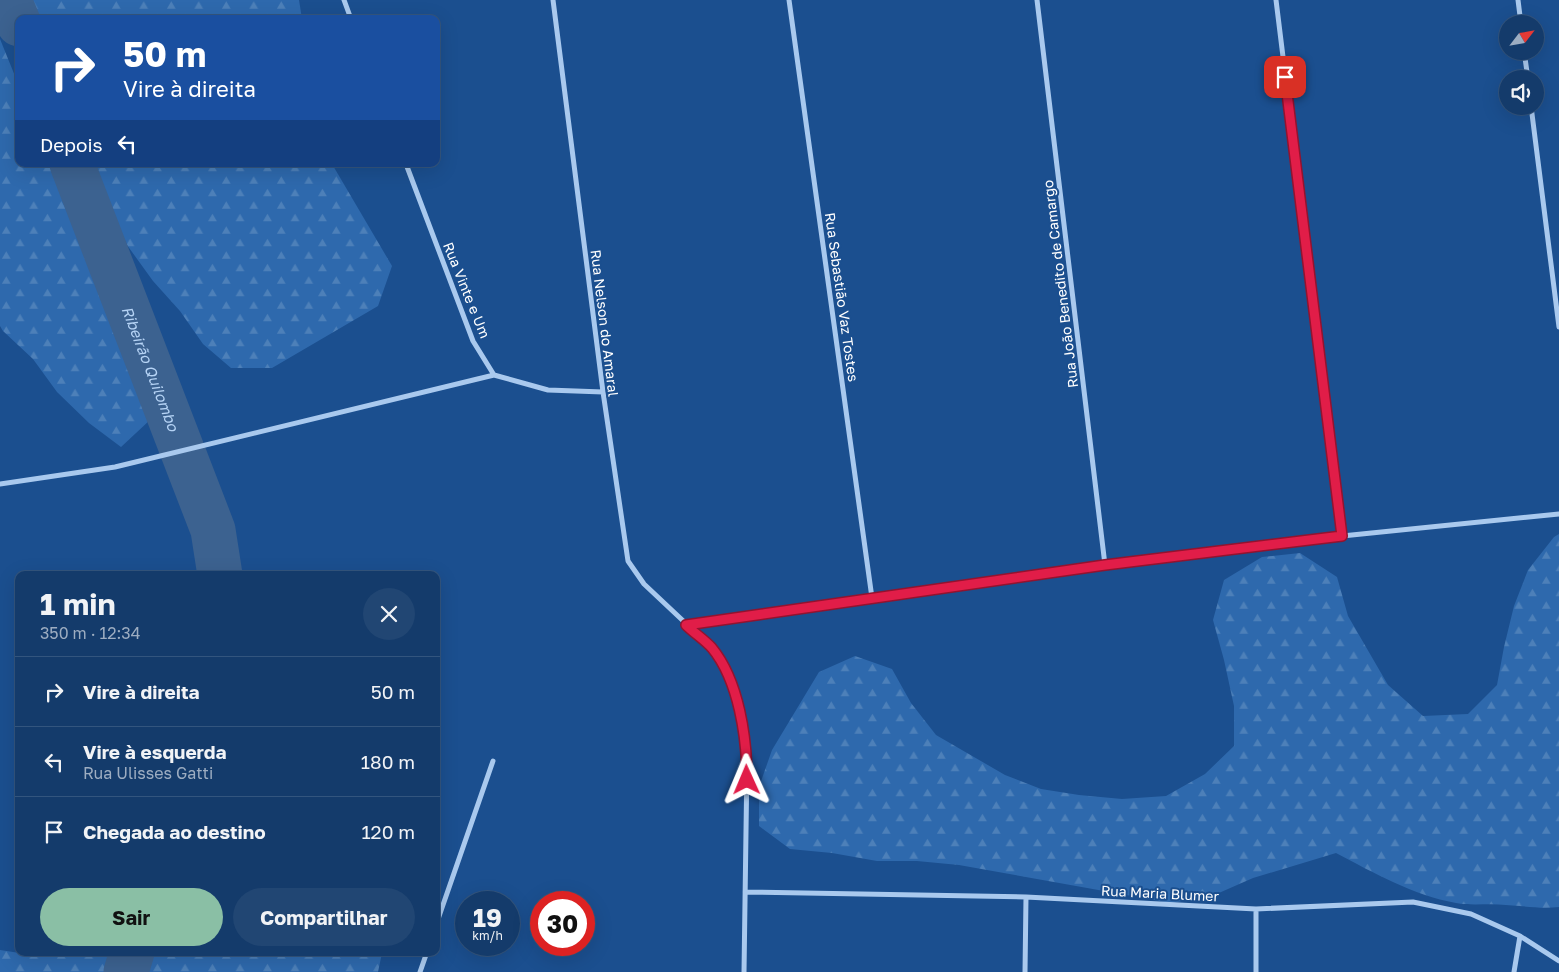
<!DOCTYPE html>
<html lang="pt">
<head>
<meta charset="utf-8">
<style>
	:root { --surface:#143b6b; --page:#214673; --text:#f1f3f6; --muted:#9dadc1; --line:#33557e; --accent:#8abfa5 }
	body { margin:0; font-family:"Golos Text",sans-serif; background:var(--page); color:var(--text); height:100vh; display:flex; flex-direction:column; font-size:19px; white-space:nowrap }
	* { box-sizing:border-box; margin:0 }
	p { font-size:16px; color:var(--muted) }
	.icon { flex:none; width:28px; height:28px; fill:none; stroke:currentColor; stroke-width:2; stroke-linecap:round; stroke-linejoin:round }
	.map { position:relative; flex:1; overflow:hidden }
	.drawer { position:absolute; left:15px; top:571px; width:425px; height:385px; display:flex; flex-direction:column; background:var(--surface); border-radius:10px; box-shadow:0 5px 20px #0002,0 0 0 1px var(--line) }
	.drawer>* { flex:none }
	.guide { position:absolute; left:15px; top:15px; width:425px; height:152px; border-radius:10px; box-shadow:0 5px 20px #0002,0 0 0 1px var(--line); background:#1a4fa0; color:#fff; overflow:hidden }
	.needle { width:32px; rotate:59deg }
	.tools { position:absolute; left:1499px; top:15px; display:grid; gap:10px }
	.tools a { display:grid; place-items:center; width:45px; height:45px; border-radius:50%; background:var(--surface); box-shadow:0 5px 20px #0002,0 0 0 1px var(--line); font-size:25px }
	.speed { position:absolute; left:455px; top:891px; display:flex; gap:10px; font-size:25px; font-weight:700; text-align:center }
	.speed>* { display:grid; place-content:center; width:65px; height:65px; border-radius:50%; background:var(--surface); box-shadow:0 5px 20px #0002,0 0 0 1px var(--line); line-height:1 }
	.speed small { font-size:12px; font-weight:400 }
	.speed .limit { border:8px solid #d22; background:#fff; color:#111 }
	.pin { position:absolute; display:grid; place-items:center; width:42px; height:42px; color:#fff; margin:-21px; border-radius:10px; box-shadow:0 2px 8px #0006 }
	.me { position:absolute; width:55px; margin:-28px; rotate:359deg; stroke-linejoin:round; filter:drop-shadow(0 0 4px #0008) }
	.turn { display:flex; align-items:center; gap:18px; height:105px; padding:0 25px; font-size:22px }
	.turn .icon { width:65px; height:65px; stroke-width:2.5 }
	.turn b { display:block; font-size:35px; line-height:42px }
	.then { display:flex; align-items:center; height:48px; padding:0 25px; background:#0003; gap:10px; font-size:19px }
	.round { display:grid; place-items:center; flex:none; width:52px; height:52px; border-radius:26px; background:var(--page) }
	.head { display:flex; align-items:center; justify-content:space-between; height:85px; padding:0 25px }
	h1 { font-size:30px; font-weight:700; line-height:38px }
	.button { display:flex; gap:10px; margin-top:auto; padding:10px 25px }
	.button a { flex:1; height:58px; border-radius:30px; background:var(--accent); color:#111; font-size:20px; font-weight:700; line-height:58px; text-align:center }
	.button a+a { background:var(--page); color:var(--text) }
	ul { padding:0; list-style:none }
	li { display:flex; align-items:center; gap:15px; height:70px; padding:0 25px; border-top:1px solid var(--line) }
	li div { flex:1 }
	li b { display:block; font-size:19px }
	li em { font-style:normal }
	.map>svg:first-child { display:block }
	.forest { fill:url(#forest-firs) }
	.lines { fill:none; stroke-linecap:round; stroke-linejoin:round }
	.river { stroke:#3c6290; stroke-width:45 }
	.minor { stroke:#a9c9ee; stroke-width:5 }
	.route-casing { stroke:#92132f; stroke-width:12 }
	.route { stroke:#e11d48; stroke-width:9 }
	.labels { text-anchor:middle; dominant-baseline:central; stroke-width:4; stroke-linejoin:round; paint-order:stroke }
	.street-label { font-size:14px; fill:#fff; stroke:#1b4f8f }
	.water-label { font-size:15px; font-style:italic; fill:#b5d3f5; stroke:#1b4f8f }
</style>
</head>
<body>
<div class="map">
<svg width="1559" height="972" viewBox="0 0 1559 972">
	<defs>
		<pattern id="forest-firs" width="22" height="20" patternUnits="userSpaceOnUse" patternTransform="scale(1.25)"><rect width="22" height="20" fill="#2e69ad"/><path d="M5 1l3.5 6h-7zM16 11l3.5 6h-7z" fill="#4d80b9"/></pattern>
	</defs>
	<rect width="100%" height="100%" fill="#1b4f8f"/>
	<path class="forest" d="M 20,0 L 299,0 L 302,19 L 27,19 Z
		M 0,39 L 19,86 L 19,164 L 49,164 L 121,345 L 138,382 L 151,419 L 121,447 L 89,423 L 57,392 L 33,359 L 3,331 L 0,326 Z
		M 90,164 L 332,164 L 392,266 L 378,306 L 272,368 L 231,368 L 203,344 L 180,311 L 153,281 L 127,245 Z
		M 1559,534 L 1559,907 C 1541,909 1524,906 1506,905 C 1489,903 1472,906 1456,903 C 1413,895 1374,873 1336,853 L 1253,878 L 1212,896 L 1171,903 L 959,865 L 917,861 L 877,861 L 832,853 L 790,849 L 759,826 L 759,787 L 772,750 L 819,672 L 855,656 L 892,669 L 911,703 L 936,735 L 1005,775 L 1041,789 L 1079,795 L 1122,799 L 1166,796 L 1205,774 L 1234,746 L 1234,706 L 1224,660 L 1213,620 L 1224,580 L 1262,557 L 1300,553 L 1337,577 L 1348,616 L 1388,685 L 1423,716 L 1468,714 L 1497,685 L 1504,647 L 1514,606 L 1528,570 L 1554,537 Z
		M 0,950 L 26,954 L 35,952 L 382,953 L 378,972 L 0,972 Z"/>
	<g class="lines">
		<g class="river">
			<path d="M 9,0 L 19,24"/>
			<path id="s1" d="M 72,164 L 213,530 L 220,575"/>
			<path d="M 126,972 L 132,952"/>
		</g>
		<path class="minor" d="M 344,0 L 351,19
			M 553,0 L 603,392 L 628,561 L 644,584 L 712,648 L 727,673 L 740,712 L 747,761 L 744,972
			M 789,0 L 872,598
			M 1037,0 L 1105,565
			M 1276,0 L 1342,536
			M 1518,0 L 1521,24
			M 1524,51 L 1528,79
			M 1531,106 L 1559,327
			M 406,164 L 473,341 L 494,375 L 548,390 L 603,392
			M 0,484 L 115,467 L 494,375
			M 686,625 L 1105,565 L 1342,536 L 1559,514
			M 745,892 L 1026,897 L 1256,909 L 1413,902 L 1471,914 L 1520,936 L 1559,961
			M 1256,909 L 1256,972
			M 436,925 L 493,761
			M 420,972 L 427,952
			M 1025,972 L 1026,897
			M 1514,972 L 1520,936"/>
	</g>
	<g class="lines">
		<defs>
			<path id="route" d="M 747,780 C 747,738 739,681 712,648 C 705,640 694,633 686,625 L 1105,565 L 1342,536 L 1285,77"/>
		</defs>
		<use href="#route" class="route-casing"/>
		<use href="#route" class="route"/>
	</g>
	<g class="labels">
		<g class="street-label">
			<text transform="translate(1060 284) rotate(-97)">Rua João Benedito de Camargo</text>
			<text transform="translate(467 290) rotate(68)">Rua Vinte e Um</text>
			<text transform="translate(842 297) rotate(82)">Rua Sebastião Vaz Tostes</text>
			<text transform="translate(605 323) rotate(83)">Rua Nelson do Amaral</text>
			<text transform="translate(1160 893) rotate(3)">Rua Maria Blumer</text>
		</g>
		<g class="water-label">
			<text stroke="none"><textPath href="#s1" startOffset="219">Ribeirão Quilombo</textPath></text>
		</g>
	</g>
</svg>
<div class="tools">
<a><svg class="needle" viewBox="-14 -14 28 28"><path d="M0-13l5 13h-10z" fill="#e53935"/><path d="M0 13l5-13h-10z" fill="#9dadc1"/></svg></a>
<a><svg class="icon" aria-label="sound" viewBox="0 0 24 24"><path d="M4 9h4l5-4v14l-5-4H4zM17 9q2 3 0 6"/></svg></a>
</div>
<div class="speed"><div>19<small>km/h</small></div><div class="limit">30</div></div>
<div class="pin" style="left:1285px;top:77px;background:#d93025"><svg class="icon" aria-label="arrive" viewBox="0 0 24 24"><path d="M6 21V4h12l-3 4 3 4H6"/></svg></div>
<svg class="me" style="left:747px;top:780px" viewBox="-20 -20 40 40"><path d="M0-17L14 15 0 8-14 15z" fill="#e11d48" stroke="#fff" stroke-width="4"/></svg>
<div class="guide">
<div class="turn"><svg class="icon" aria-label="right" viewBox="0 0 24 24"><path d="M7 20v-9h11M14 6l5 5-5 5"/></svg><div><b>50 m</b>Vire à direita</div></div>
<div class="then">Depois<svg class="icon" aria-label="left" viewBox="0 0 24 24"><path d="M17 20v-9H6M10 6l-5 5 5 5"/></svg></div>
</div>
<section class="drawer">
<div class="head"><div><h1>1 min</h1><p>350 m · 12:34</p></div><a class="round"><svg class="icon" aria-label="close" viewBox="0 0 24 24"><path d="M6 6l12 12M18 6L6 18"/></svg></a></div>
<ul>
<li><svg class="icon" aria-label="right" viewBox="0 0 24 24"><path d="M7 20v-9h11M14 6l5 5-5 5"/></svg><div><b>Vire à direita</b></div><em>50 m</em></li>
<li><svg class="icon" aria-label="left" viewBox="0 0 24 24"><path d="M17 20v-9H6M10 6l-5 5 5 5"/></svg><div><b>Vire à esquerda</b><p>Rua Ulisses Gatti</p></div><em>180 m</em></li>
<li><svg class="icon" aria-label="arrive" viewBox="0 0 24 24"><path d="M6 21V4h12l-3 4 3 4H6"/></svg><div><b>Chegada ao destino</b></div><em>120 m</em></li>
</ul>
<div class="button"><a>Sair</a><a>Compartilhar</a></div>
</section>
</div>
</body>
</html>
